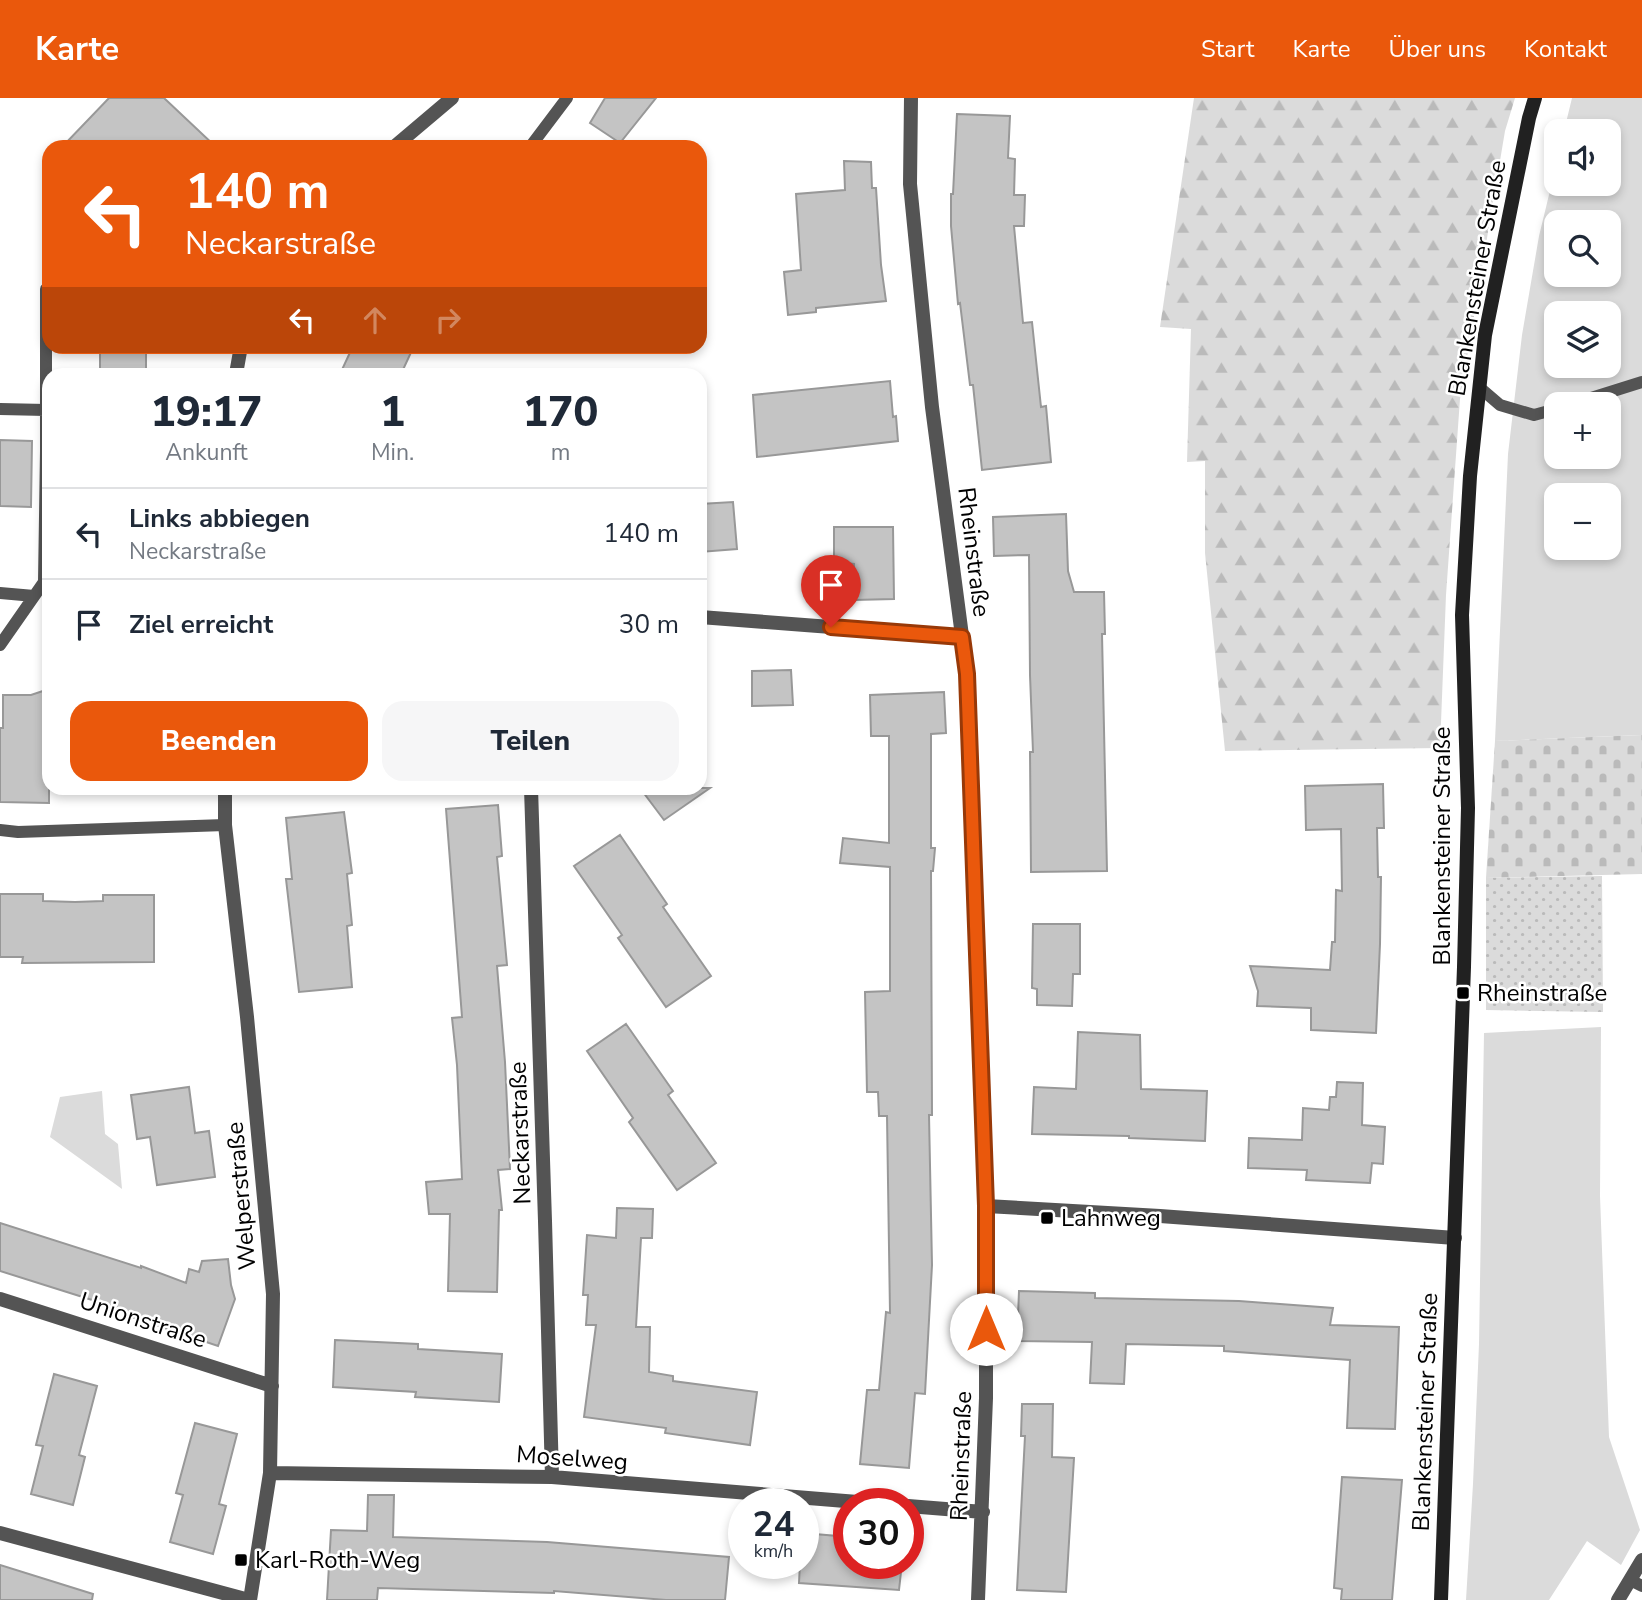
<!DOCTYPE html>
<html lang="de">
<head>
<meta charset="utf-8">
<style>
	:root { --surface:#fff; --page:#f6f6f7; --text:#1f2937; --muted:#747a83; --line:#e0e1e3; --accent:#ea580c }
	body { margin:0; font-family:"Nunito Sans",sans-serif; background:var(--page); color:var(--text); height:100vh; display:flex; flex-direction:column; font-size:26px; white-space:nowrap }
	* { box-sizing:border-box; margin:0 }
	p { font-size:23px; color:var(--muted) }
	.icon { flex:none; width:38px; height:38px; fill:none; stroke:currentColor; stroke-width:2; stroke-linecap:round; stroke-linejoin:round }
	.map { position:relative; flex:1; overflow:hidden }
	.panel { position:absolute; left:42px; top:270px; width:665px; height:427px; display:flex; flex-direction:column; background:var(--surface); border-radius:21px; box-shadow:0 4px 10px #0003 }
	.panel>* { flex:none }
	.top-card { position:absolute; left:42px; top:42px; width:665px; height:214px; border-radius:21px; box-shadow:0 4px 10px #0003; background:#ea580c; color:#fff; overflow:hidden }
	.fabs { position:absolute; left:1544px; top:21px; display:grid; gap:14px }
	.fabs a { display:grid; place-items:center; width:77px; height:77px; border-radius:14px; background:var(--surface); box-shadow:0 4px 10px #0003; font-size:35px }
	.speed { position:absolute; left:728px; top:1390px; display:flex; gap:14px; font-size:35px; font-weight:700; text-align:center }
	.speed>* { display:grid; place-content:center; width:91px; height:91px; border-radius:50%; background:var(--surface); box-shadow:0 4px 10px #0003; line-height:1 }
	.speed small { font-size:18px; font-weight:400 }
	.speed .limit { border:10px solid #d22; background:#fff; color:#111 }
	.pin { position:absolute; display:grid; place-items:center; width:60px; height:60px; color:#fff; margin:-72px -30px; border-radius:50% 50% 50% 0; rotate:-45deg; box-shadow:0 0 7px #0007 }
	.pin .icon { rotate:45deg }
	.me { position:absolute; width:77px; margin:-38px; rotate:0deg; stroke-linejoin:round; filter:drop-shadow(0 0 5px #0008) }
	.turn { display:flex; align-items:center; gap:24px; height:147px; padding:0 28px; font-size:32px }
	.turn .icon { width:91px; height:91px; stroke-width:2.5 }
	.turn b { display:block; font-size:49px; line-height:60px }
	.lanes { display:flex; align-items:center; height:66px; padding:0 28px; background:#0003; justify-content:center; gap:35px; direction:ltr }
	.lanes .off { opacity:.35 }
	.eta { display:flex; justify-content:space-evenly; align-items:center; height:119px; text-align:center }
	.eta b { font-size:42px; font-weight:800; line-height:49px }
	.action { display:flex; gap:14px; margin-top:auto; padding:14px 28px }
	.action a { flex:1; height:80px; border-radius:21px; background:var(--accent); color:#fff; font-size:28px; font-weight:800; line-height:80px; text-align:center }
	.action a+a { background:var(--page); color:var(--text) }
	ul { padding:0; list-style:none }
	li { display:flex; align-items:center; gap:21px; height:91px; padding:0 28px; border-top:2px solid var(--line) }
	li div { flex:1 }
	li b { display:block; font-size:26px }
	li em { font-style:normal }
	header { display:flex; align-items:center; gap:42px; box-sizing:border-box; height:98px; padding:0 35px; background:var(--accent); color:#fff }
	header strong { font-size:33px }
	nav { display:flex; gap:38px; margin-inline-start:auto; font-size:24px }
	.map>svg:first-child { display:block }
	.green { fill:#dbdbdb; fill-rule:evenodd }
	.forest { fill:url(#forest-firs) }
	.cemetery { fill:url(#cemetery-stones) }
	.garden { fill:url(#garden-dots) }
	.building { fill:#c4c4c4; stroke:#989898; stroke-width:2 }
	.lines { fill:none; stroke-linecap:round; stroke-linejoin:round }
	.lane { stroke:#545454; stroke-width:12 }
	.street { stroke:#545454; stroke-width:14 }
	.secondary { stroke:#212121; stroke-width:14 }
	.route-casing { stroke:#983908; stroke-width:18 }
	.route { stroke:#ea580c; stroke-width:12 }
	.poi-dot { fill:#000; stroke:#fff; stroke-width:2.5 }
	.labels { text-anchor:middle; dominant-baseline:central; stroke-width:5; stroke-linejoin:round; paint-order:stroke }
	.street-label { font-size:24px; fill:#000; stroke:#fff }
	.poi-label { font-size:24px; fill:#000; stroke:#fff; text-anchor:start }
</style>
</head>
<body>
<header>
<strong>Karte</strong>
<nav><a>Start</a><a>Karte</a><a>Über uns</a><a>Kontakt</a></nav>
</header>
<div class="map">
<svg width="1642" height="1502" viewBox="0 0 1642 1502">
	<defs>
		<pattern id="forest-firs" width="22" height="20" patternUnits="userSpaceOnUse" patternTransform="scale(1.75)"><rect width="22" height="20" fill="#dbdbdb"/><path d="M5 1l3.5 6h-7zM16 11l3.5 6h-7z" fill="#bababa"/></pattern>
		<pattern id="cemetery-stones" width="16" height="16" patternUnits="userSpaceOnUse" patternTransform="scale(1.75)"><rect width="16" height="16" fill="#dbdbdb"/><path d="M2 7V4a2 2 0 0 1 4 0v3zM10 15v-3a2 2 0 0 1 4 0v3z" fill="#bababa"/></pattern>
		<pattern id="garden-dots" width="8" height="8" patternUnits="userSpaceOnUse" patternTransform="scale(1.75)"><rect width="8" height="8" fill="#dbdbdb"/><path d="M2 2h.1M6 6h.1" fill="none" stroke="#bababa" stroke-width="1.8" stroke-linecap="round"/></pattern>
	</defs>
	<rect width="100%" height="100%" fill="#fff"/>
	<path class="green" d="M 1572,0 L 1642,0 L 1642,637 L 1495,643 L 1508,356 L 1522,237 L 1539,138 L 1556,68 L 1556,86 L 1608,86 L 1608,33 L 1564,33 ZM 1556,124 L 1608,124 L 1608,177 L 1556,177 ZM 1556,215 L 1608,215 L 1608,268 L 1556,268 ZM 1556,306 L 1608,306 L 1608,359 L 1556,359 ZM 1556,397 L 1608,397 L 1608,450 L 1556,450 Z
		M 1601,929 L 1600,1098 L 1609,1339 L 1640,1432 L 1621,1467 L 1587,1443 L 1549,1502 L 1466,1502 L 1473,1386 L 1479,1246 L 1484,935 Z
		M 102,993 L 105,1036 L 118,1046 L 122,1091 L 50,1039 L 60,999 Z"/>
	<path class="forest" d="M 1194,0 L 1515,0 L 1505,33 L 1460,301 L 1446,497 L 1440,650 L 1225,653 L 1205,455 L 1205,363 L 1187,364 L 1191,231 L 1160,229 Z"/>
	<path class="cemetery" d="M 1642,637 L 1642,776 L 1486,780 L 1495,643 Z"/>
	<path class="garden" d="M 1602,778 L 1603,914 L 1486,912 L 1486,780 Z"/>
	<path class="building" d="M 109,0 L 164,0 L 216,49 L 62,49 Z
		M 605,0 L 656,0 L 620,45 L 590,25 Z
		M 957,16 L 1010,18 L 1008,60 L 1015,61 L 1014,97 L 1025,97 L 1024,128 L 1014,128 L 1023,225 L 1032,224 L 1041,309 L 1046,308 L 1051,364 L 982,372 L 973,287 L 970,287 L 960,205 L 958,206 L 951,128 L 951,96 L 953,96 Z
		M 844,63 L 871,64 L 872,90 L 876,90 L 881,167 L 886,203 L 816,210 L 816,214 L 788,217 L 784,174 L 801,172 L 796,96 L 845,92 Z
		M 100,248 L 146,248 L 146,276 L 100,276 Z
		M 353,248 L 414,248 L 401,276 L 340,276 Z
		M 890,283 L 893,319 L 896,318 L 898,343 L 757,359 L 753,297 Z
		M 0,342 L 32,343 L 31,409 L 0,408 Z
		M 733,404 L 737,451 L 700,454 L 700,406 Z
		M 1066,416 L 1068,473 L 1074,494 L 1104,494 L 1105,536 L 1102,536 L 1107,773 L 1031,774 L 1030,654 L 1033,654 L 1030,577 L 1029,457 L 994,458 L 993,419 Z
		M 834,429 L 893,429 L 894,501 L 854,502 L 854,466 L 834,464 Z
		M 791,572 L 793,607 L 752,608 L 752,573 Z
		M 49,591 L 49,705 L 0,704 L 0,630 L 3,630 L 3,597 L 31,597 Z
		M 944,594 L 946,635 L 931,636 L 931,750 L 935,750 L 933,773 L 931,773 L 932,1017 L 929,1017 L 932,1167 L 925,1296 L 915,1295 L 909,1370 L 860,1366 L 867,1292 L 879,1292 L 886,1214 L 890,1215 L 887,1018 L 879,1018 L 878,994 L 867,994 L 865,894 L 890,893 L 890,769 L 840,765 L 843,740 L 889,745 L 889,638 L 871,638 L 870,597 Z
		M 1383,686 L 1384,730 L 1377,730 L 1378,779 L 1381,779 L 1380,846 L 1376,935 L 1311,932 L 1311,910 L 1257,908 L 1258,893 L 1250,868 L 1330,872 L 1332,844 L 1335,844 L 1336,792 L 1342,793 L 1341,731 L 1306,732 L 1305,688 Z
		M 640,690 L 710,690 L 664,722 Z
		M 498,707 L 502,758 L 497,759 L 507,867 L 497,868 L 505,964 L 510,1071 L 498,1072 L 502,1112 L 499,1112 L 497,1194 L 448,1193 L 450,1116 L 429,1116 L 426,1084 L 462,1081 L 457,967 L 452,920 L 462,919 L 446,711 Z
		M 344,714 L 352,775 L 347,776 L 352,827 L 347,828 L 352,889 L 299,894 L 286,781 L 292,781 L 286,720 Z
		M 620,737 L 667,806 L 663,809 L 711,878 L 666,909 L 618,840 L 622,837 L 574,768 Z
		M 0,796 L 43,796 L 43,803 L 75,804 L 103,803 L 103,797 L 154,797 L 154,864 L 22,865 L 23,859 L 0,859 Z
		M 1033,826 L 1080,826 L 1080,876 L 1073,876 L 1072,908 L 1037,907 L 1037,891 L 1032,890 Z
		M 626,926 L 673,993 L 668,997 L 716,1065 L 677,1092 L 629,1024 L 633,1020 L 587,953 Z
		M 1078,934 L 1140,937 L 1141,991 L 1207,993 L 1205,1043 L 1129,1040 L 1129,1038 L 1032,1036 L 1034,989 L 1076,991 Z
		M 1337,984 L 1363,985 L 1362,1027 L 1385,1029 L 1383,1066 L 1372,1065 L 1370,1085 L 1306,1082 L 1307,1072 L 1248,1070 L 1249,1040 L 1302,1042 L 1303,1010 L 1329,1012 L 1330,999 L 1336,999 Z
		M 189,989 L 195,1035 L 209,1033 L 215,1079 L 157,1087 L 150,1039 L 137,1041 L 131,997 Z
		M 617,1110 L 653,1111 L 652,1140 L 641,1140 L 636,1229 L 650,1229 L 649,1274 L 673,1278 L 673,1283 L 757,1294 L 750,1347 L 665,1335 L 666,1330 L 584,1319 L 596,1227 L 586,1227 L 588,1197 L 583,1197 L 587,1137 L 616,1140 Z
		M 0,1125 L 141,1170 L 141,1168 L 186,1185 L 189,1171 L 199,1174 L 202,1163 L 228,1161 L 231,1187 L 235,1201 L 218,1248 L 126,1217 L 127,1213 L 0,1173 Z
		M 1019,1193 L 1095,1195 L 1095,1200 L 1239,1203 L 1333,1210 L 1330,1227 L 1399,1229 L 1395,1331 L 1347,1330 L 1350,1262 L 1224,1253 L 1224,1248 L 1126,1246 L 1124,1286 L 1090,1285 L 1092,1244 L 1017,1243 Z
		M 335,1242 L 418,1246 L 418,1251 L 502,1256 L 499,1304 L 415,1299 L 416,1294 L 333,1289 Z
		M 54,1276 L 97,1288 L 79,1357 L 85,1359 L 73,1407 L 31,1396 L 43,1348 L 36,1347 Z
		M 1022,1306 L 1053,1306 L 1052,1359 L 1074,1360 L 1066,1494 L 1017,1492 L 1025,1338 L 1021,1338 Z
		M 195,1325 L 237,1336 L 219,1406 L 226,1408 L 213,1456 L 170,1444 L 183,1397 L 176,1395 Z
		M 1342,1379 L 1402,1382 L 1392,1502 L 1341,1502 L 1342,1491 L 1334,1490 Z
		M 368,1397 L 394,1397 L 393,1439 L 547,1444 L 729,1459 L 725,1502 L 666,1502 L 554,1493 L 554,1495 L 378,1490 L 377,1502 L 327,1502 L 331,1432 L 367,1433 Z
		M 803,1435 L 849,1439 L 849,1465 L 902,1465 L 899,1492 L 799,1485 L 800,1465 L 803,1465 Z
		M 0,1467 L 93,1496 L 92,1502 L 0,1502 Z"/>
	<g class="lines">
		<path class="lane" d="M 530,49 L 567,0
			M 1479,289 L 1500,307 L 1534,317 L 1556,311
			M 1572,306 L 1642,284
			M 0,311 L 46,312
			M 0,495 L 34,498
			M 0,547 L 44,484 L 46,353 L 46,191 L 49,189
			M 0,732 L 18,734 L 225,727
			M 1630,1482 L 1642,1488"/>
		<path class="street" d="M 911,0 L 910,86 L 932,309 L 967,576 L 986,1108 L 986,1300 L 978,1502
			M 394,49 L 452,0
			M 236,276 L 241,248
			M 700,519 L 962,539
			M 225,690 L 225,727 L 247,919 L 273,1196 L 270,1375 L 250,1502
			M 531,690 L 545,1123 L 552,1379
			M 986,1108 L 1160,1118 L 1455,1140
			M 0,1201 L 272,1288
			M 270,1375 L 552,1379 L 870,1405
			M 908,1408 L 983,1414
			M 0,1435 L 249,1502
			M 1618,1502 L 1642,1462"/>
		<path class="secondary" d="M 1441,1502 L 1464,869 L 1468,710 L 1462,517 L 1470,378 L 1485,237 L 1529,20 L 1535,0"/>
	</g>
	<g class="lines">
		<defs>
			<path id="route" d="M 831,529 L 962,539 L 967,576 L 986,1108 L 986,1231"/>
		</defs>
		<use href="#route" class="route-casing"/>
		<use href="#route" class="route"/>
	</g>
	<g class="poi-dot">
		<rect x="1456" y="888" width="14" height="14" rx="3.5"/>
		<rect x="1040" y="1113" width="14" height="14" rx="3.5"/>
		<rect x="234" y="1455" width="14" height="14" rx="3.5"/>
	</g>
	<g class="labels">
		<g class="street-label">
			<text transform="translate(1477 180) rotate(-80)">Blankensteiner Straße</text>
			<text transform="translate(974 454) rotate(83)">Rheinstraße</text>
			<text transform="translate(1442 748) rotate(-90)">Blankensteiner Straße</text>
			<text transform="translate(520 1035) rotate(-92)">Neckarstraße</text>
			<text transform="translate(241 1098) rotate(-95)">Welperstraße</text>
			<text transform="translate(143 1222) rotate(18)">Unionstraße</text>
			<text transform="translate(1425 1314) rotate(-88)">Blankensteiner Straße</text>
			<text transform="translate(961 1358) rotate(-88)">Rheinstraße</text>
			<text transform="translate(572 1360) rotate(4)">Moselweg</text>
		</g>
		<g class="poi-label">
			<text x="1477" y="895">Rheinstraße</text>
			<text x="1061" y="1120">Lahnweg</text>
			<text x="255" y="1462">Karl-Roth-Weg</text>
		</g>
	</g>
</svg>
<div class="fabs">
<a><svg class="icon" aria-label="sound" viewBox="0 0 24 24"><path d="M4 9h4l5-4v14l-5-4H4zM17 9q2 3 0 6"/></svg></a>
<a><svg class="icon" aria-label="search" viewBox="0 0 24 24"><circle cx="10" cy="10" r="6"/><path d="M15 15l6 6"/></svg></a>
<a><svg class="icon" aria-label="layers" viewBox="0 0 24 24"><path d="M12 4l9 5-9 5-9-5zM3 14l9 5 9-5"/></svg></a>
<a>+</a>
<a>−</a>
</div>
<div class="speed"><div>24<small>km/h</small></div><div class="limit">30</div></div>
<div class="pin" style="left:831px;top:529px;background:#d93025"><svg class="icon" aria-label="arrive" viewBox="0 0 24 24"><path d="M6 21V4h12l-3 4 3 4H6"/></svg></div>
<svg class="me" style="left:986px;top:1231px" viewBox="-20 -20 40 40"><circle r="19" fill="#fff"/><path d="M0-13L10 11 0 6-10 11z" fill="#ea580c"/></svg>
<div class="top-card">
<div class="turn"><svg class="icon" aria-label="left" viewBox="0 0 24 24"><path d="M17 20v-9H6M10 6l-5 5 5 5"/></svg><div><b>140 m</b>Neckarstraße</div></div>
<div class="lanes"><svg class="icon" aria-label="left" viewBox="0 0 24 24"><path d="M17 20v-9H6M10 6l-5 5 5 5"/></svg><svg class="icon off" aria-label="ahead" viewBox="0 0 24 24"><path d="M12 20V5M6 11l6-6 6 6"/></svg><svg class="icon off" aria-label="right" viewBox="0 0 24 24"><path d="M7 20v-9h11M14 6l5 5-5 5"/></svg></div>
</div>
<section class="panel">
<div class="eta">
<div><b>19:17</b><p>Ankunft</p></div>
<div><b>1</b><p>Min.</p></div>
<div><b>170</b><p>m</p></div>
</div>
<ul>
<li><svg class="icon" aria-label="left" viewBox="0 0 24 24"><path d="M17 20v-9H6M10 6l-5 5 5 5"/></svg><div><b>Links abbiegen</b><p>Neckarstraße</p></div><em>140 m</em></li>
<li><svg class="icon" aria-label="arrive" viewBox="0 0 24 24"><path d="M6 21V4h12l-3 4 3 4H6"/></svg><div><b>Ziel erreicht</b></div><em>30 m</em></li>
</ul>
<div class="action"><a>Beenden</a><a>Teilen</a></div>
</section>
</div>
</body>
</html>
